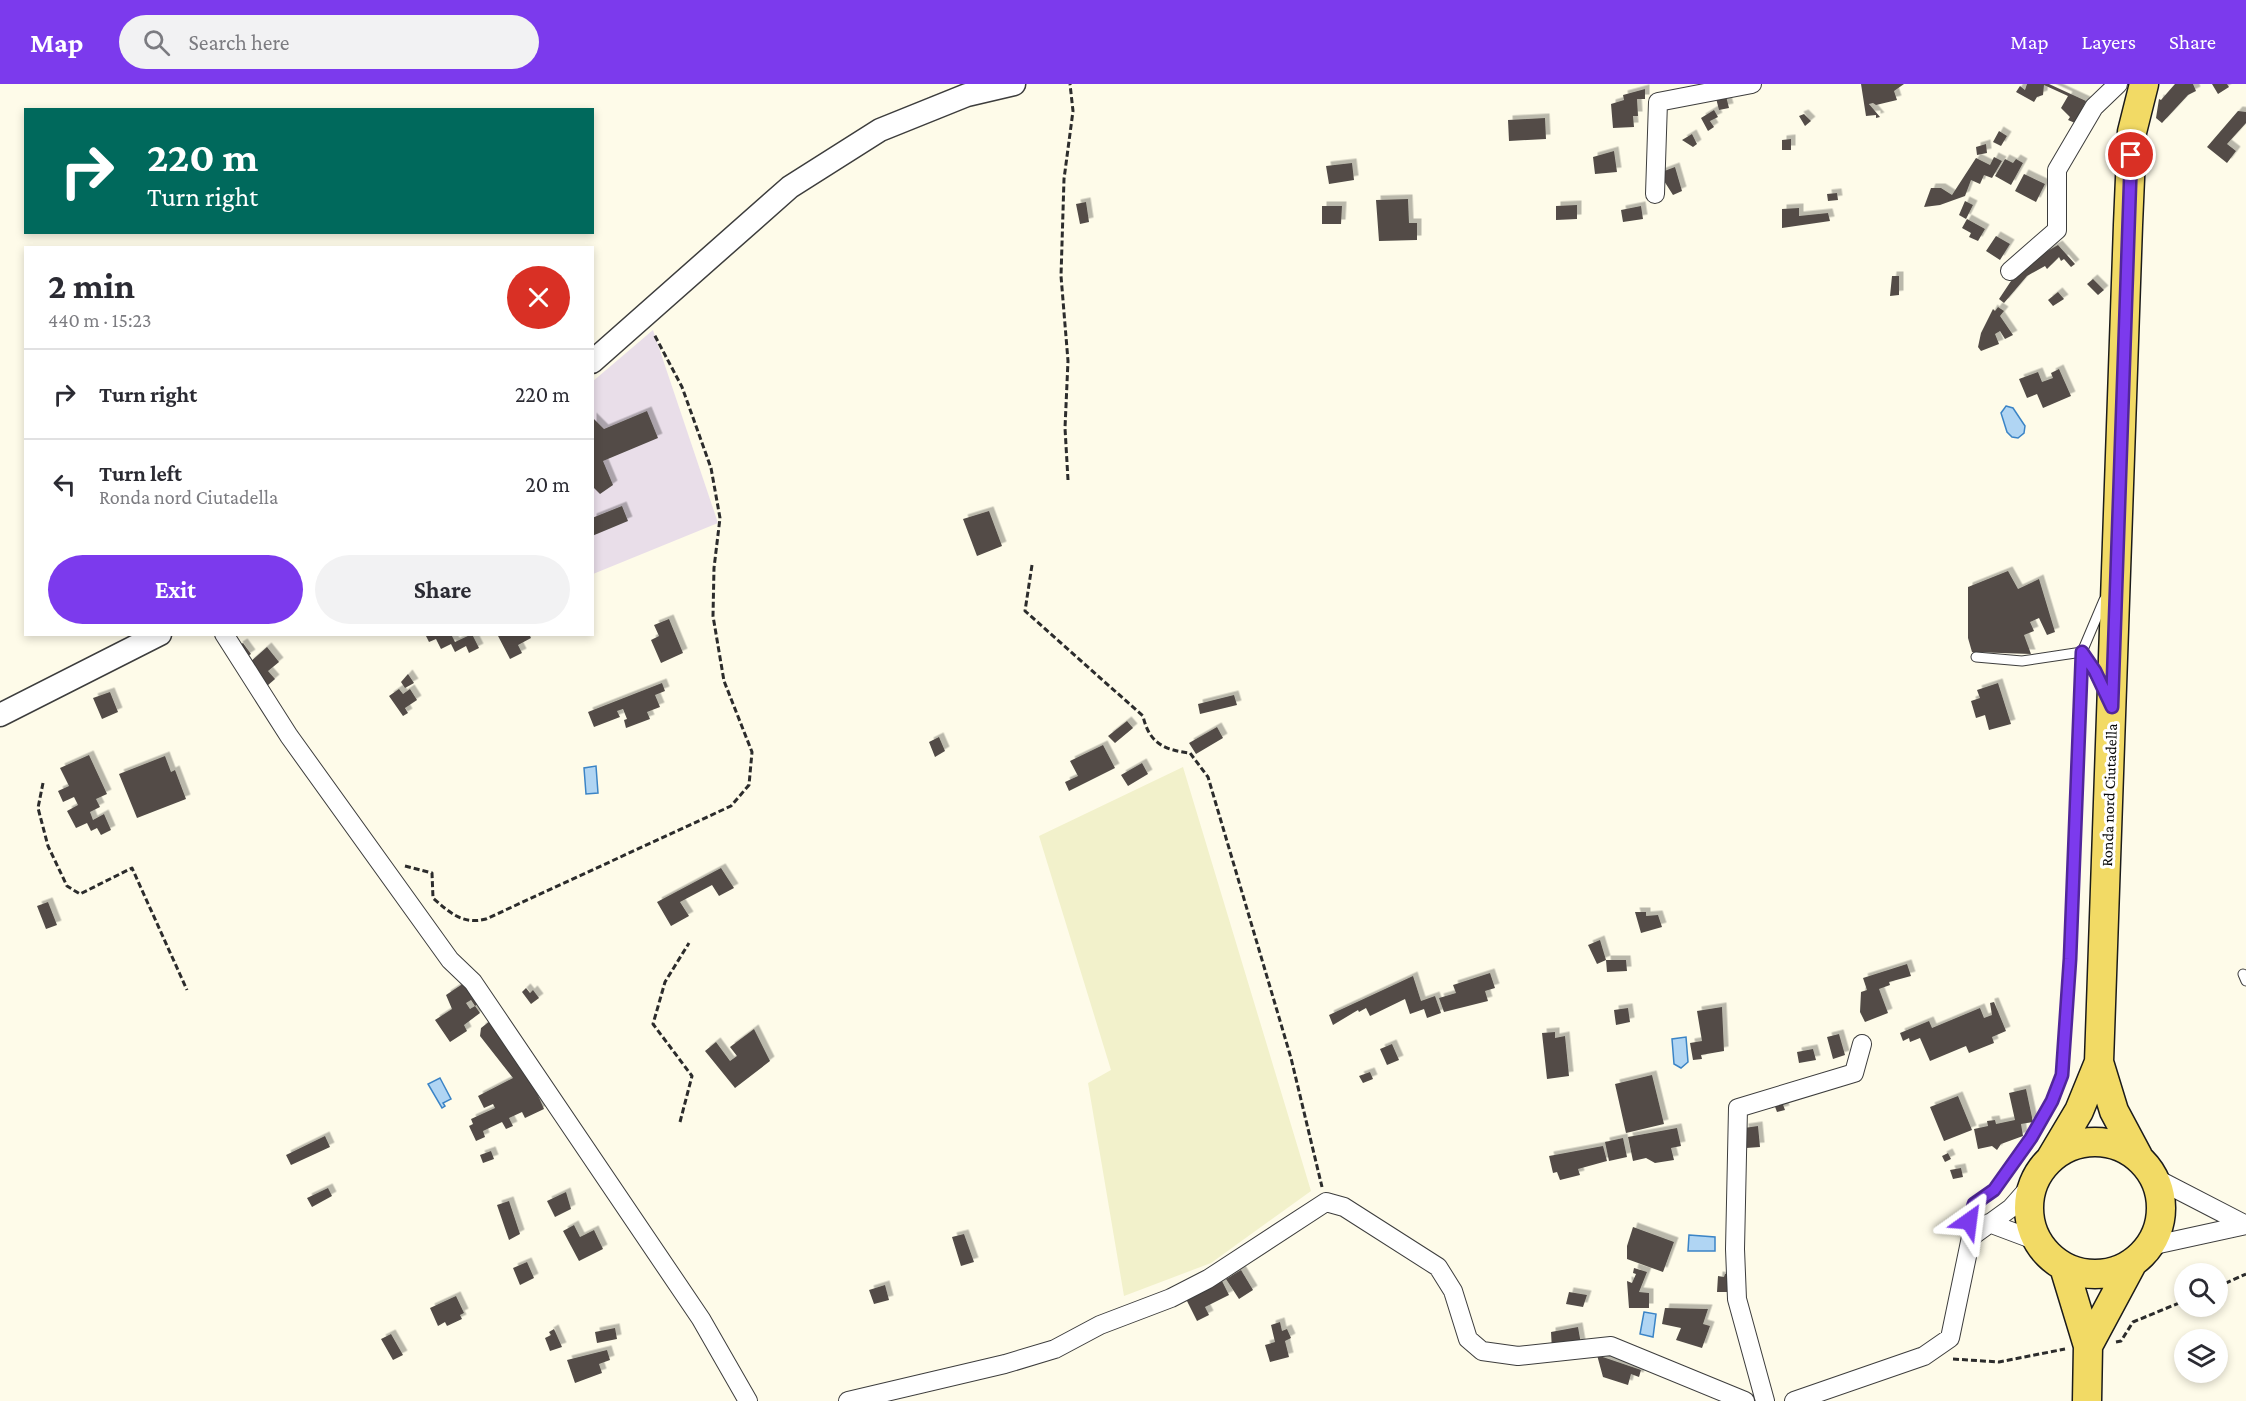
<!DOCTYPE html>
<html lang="en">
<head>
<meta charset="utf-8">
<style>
	:root { --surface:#fff; --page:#f2f2f3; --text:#2b2b33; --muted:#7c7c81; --line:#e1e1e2; --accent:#7c3aed }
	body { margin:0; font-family:"Crimson Pro",serif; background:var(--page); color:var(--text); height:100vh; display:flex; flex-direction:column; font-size:22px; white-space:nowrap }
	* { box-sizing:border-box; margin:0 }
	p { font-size:20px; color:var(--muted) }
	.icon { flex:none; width:33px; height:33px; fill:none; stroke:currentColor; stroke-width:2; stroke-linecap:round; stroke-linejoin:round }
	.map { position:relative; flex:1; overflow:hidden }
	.sheet { position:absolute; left:24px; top:162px; width:570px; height:390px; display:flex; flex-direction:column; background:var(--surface); border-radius:0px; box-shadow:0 3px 9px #0003 }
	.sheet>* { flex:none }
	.top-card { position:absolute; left:24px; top:24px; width:570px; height:126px; border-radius:0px; box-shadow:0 3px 9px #0003; background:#00695c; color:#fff; overflow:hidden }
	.fabs { position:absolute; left:2174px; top:1179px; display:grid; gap:12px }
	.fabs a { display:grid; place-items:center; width:54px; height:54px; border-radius:50%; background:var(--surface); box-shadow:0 3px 9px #0003; font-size:30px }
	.pin { position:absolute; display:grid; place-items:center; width:51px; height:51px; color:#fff; margin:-26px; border:3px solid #fff; border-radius:50%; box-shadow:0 2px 6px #0007 }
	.me { position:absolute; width:66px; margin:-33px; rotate:31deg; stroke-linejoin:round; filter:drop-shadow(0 0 4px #0008) }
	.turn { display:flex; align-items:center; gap:21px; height:126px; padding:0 24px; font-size:27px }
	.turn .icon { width:78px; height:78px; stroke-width:2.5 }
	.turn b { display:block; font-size:42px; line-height:51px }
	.round { display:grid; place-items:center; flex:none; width:63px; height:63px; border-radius:32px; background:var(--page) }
	.head { display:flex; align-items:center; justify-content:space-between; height:102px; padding:0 24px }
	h1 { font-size:36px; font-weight:700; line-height:45px }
	.action { display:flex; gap:12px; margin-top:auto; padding:12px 24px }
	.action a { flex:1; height:69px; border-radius:36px; background:var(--accent); color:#fff; font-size:24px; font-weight:700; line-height:69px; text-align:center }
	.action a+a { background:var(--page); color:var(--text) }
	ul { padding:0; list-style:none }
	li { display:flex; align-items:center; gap:18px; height:90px; padding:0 24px; border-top:2px solid var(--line) }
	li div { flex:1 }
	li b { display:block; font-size:22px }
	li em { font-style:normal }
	header { display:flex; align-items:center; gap:36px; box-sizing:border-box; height:84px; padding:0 30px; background:var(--accent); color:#fff }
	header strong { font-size:28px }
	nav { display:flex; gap:33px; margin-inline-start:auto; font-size:21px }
	.search { width:420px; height:54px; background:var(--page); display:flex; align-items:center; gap:15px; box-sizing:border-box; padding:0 21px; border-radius:33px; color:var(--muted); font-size:22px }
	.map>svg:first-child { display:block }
	.industrial { fill:#e9dee9 }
	.farmland { fill:#f2f1cb }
	.water { fill:#b0d5f3; stroke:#3b84c6; stroke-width:1.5 }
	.building { fill:#524c47; fill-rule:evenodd; filter:url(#shadow) }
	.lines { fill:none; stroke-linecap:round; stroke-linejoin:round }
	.service-casing { stroke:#3d3d3d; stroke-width:11 }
	.minor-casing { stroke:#3d3d3d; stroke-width:20 }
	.tertiary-casing { stroke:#3d3d3d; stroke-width:25 }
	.primary-casing { stroke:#1b1b1b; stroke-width:31 }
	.path { stroke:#2c2c2c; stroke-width:3; stroke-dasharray:6 3; stroke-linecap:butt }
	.service { stroke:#fff; stroke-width:9 }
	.minor { stroke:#fff; stroke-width:18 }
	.tertiary { stroke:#fff; stroke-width:22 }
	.primary { stroke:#f2da65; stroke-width:28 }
	.route-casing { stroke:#51269a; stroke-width:15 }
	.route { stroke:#7c3aed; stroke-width:10 }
	.labels { text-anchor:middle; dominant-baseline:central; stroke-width:6; stroke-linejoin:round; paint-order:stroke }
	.street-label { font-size:16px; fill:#0a0a0a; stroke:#fff }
</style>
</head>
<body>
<header>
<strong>Map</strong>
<div class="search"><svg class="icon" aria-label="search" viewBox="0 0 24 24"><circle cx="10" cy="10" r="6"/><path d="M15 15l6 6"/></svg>Search here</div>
<nav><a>Map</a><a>Layers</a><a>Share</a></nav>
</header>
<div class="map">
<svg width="2246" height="1317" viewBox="0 0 2246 1317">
	<defs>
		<filter id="shadow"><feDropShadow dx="4.5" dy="-4.5" stdDeviation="0" flood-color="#0004"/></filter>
	</defs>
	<rect width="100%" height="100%" fill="#fefbe9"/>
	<path class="industrial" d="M 653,246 L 718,439 L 593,490 L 592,298 Z"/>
	<path class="farmland" d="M 1183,683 L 1311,1107 L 1211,1179 L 1124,1212 L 1088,999 L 1111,986 L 1039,752 Z"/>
	<path class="water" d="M 2006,322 L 2013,324 L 2025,342 L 2024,349 L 2018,354 L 2012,353 L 2007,348 L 2001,329 Z
		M 596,682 L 598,709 L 586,710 L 584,684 Z
		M 1686,953 L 1688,978 L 1681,984 L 1674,980 L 1672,955 Z
		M 440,994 L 451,1015 L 443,1019 L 445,1022 L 442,1024 L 428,1000 Z
		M 1689,1151 L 1715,1153 L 1715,1167 L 1688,1167 Z
		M 1644,1228 L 1656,1230 L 1653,1253 L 1640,1250 Z"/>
	<path class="building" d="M 1861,0 L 1904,0 L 1894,7 L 1897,16 L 1876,21 L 1873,19 L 1869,20 L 1880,33 L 1876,34 L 1876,31 L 1866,32 Z
		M 2027,0 L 2049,0 L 2086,17 L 2075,39 L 2068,36 L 2070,33 L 2061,24 L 2068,12 L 2044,1 L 2043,11 L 2037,13 L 2034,18 L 2016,8 L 2020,2 L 2025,6 Z
		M 2175,0 L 2193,0 L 2196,7 L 2188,11 L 2162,39 L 2156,34 L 2159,15 L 2161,16 Z
		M 2212,0 L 2227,0 L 2229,3 L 2218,10 Z
		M 1645,5 L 1645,15 L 1637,15 L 1638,32 L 1633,32 L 1634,43 L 1613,44 L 1611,20 L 1624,16 L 1623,11 Z
		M 1726,12 L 1729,24 L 1719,26 L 1716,14 Z
		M 1714,26 L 1718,33 L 1710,37 L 1714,43 L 1708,47 L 1701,34 Z
		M 2238,27 L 2246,28 L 2246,39 L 2227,60 L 2236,67 L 2227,79 L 2207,63 Z
		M 1804,30 L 1811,37 L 1805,42 L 1799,32 Z
		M 1545,34 L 1546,55 L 1509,57 L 1508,36 Z
		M 1999,47 L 2007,52 L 2001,62 L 1993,58 Z
		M 1692,50 L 1697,60 L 1693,63 L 1682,56 Z
		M 1791,55 L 1791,66 L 1782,66 L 1782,56 Z
		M 1986,60 L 1987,69 L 1977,71 L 1976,63 Z
		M 1614,67 L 1617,88 L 1595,90 L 1593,73 Z
		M 1994,73 L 2002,77 L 1992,94 L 1984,91 L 1980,100 L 1971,96 L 1965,112 L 1940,121 L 1924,123 L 1931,104 L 1941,104 L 1952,111 L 1976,74 L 1990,81 Z
		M 2005,75 L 2013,79 L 2016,75 L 2023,79 L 2011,101 L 1995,92 Z
		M 1352,79 L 1354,96 L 1329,100 L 1326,82 Z
		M 1675,83 L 1682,107 L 1673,111 L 1659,89 Z
		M 2024,90 L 2045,100 L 2036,118 L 2015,107 Z
		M 1837,109 L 1838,116 L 1828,117 L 1827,110 Z
		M 1408,115 L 1409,139 L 1417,139 L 1417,156 L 1379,157 L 1376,116 Z
		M 1965,117 L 1973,121 L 1966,135 L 1959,131 Z
		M 1086,118 L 1089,138 L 1080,140 L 1076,120 Z
		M 1577,121 L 1577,135 L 1556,136 L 1556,122 Z
		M 1322,122 L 1342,122 L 1341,140 L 1322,140 Z
		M 1641,122 L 1643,135 L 1623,138 L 1621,126 Z
		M 1799,124 L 1799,132 L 1828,129 L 1830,137 L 1782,144 L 1782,125 Z
		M 1967,135 L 1985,145 L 1978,157 L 1969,153 L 1971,149 L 1962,144 Z
		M 1996,152 L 2010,160 L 2000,176 L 1986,167 Z
		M 2058,161 L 2075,180 L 2071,183 L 2064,175 L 2061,177 L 2059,173 L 2047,185 L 2045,182 L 2027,192 L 2004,219 L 1999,215 L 2021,182 Z
		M 1892,192 L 1899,192 L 1899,211 L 1890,212 Z
		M 2093,195 L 2104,206 L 2098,211 L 2087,200 Z
		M 2058,208 L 2064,215 L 2053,222 L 2048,216 Z
		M 1998,223 L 2004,227 L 2000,232 L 2013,251 L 2005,255 L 2000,247 L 1995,250 L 1999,260 L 1981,267 L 1978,263 L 1981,249 L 1993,225 L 1995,227 Z
		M 2059,285 L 2071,312 L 2043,324 L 2037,310 L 2027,314 L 2019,295 L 2038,288 L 2042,298 L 2053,294 L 2051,289 Z
		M 647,327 L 658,354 L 603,377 L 613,401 L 600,410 L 592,402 L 592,333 L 604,345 Z
		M 622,422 L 628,437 L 592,452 L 592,434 Z
		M 989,427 L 1002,462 L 977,472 L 963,435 Z
		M 2008,487 L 2018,505 L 2039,495 L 2055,548 L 2047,551 L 2039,534 L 2030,538 L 2034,547 L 2024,551 L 2031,570 L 1972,568 L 1968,554 L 1968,503 Z
		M 669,535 L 683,569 L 661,579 L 651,556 L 659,552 L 654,541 Z
		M 425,550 L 451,550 L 455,558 L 472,550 L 479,564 L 469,569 L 466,562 L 455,568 L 451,560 L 441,565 L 436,555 L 429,558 Z
		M 497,550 L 529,550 L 531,554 L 518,561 L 522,569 L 510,575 Z
		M 243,559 L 251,570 L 245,574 L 238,562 Z
		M 267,563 L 279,578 L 268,587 L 275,595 L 267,602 L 249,579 Z
		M 408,590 L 414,599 L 405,604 L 401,598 Z
		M 662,599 L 665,607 L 655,611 L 660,623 L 647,628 L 650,635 L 626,644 L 624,636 L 627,635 L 623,625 L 617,627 L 620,633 L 594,643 L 588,628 Z
		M 1998,599 L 2011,640 L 1989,646 L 1985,631 L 1976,634 L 1971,617 L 1980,614 L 1977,606 Z
		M 399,605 L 403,610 L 410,605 L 417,616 L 405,624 L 408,629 L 403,632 L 389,612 Z
		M 110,608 L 118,628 L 102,635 L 93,614 Z
		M 1234,611 L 1237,621 L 1200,630 L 1198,620 Z
		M 1127,637 L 1133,644 L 1115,659 L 1108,652 Z
		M 1217,643 L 1223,654 L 1196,670 L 1189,659 Z
		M 939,653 L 945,667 L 935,673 L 929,658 Z
		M 1103,661 L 1115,684 L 1069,707 L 1065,698 L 1078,692 L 1070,677 Z
		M 89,671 L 107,710 L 96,715 L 100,723 L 90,728 L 93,736 L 104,730 L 111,746 L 101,751 L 97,744 L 91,747 L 87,739 L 76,744 L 67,727 L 78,721 L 74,713 L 63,718 L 58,707 L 69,702 L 60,684 Z
		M 165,672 L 171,688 L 175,686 L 186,715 L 137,734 L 119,690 Z
		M 1142,679 L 1148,690 L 1128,702 L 1121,691 Z
		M 721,784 L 734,804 L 719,812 L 712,801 L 680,818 L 689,832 L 671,842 L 657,818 Z
		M 48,818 L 57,841 L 46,845 L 37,822 Z
		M 1635,828 L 1646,828 L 1646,832 L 1658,831 L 1662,843 L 1641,849 Z
		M 1600,856 L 1606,876 L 1597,880 L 1588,861 Z
		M 1606,876 L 1626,876 L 1627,887 L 1607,888 Z
		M 1907,880 L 1911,892 L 1889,898 L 1890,901 L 1879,905 L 1888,929 L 1865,938 L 1860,928 L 1861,908 L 1867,906 L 1863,894 Z
		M 1490,889 L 1495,904 L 1485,907 L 1488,917 L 1444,928 L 1439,914 L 1456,909 L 1453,901 Z
		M 1413,892 L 1421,917 L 1435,912 L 1441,929 L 1427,934 L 1424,925 L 1410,930 L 1405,915 L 1370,932 L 1366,924 L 1359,928 L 1358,926 L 1333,941 L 1329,931 Z
		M 464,899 L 478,920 L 475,922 L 480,929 L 464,941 L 467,947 L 450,958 L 435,936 L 452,925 L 446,911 ZM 471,916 L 475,922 L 470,925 L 466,919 Z
		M 526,904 L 530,909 L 533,906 L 539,914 L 531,920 L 522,908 Z
		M 1994,918 L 2006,947 L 1992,953 L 1994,959 L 1969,969 L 1966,962 L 1930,977 L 1920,954 L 1910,958 L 1909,954 L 1903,957 L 1900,949 L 1929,937 L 1932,944 L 1980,924 L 1984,934 L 1992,931 L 1990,919 Z
		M 1722,923 L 1724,967 L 1701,971 L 1702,975 L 1693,976 L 1690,959 L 1702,957 L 1697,927 Z
		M 1628,924 L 1630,938 L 1616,941 L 1614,926 Z
		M 490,937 L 533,1000 L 544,1025 L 525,1034 L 522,1028 L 509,1034 L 513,1042 L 506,1045 L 502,1038 L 483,1047 L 485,1053 L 476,1057 L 469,1042 L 473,1040 L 471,1035 L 495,1024 L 493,1020 L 484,1024 L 478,1012 L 513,994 L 480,952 L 481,944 Z
		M 754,945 L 770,977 L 735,1004 L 705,967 L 716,958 L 730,977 L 737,972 L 730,963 Z
		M 1555,948 L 1555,954 L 1565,952 L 1569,992 L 1547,995 L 1542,949 Z
		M 1839,950 L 1845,971 L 1833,975 L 1827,953 Z
		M 1392,960 L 1399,976 L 1387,981 L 1380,965 Z
		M 1813,965 L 1816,976 L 1799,979 L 1797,968 Z
		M 1370,988 L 1373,995 L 1363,999 L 1359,992 Z
		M 1652,991 L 1664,1040 L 1626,1049 L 1615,1000 Z
		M 2026,1005 L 2033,1038 L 2021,1040 L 2023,1052 L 2001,1060 L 1997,1066 L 1992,1062 L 1978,1065 L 1974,1045 L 1988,1042 L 1987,1037 L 1995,1036 L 1996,1040 L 2015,1036 L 2009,1009 Z
		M 1958,1012 L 1972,1046 L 1944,1057 L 1930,1023 Z
		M 1782,1018 L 1785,1026 L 1777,1028 L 1774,1020 Z
		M 1758,1042 L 1760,1063 L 1746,1064 L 1744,1044 Z
		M 1677,1044 L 1681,1062 L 1671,1064 L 1674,1076 L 1655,1079 L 1646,1074 L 1633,1077 L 1628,1053 Z
		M 325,1052 L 330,1063 L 291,1081 L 286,1071 Z
		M 1623,1054 L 1627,1073 L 1609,1077 L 1605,1058 Z
		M 1603,1062 L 1607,1077 L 1578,1085 L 1580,1091 L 1560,1096 L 1557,1088 L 1553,1089 L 1549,1072 Z
		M 491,1067 L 494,1075 L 483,1079 L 480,1071 Z
		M 1948,1069 L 1951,1075 L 1945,1078 L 1942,1072 Z
		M 1961,1084 L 1963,1093 L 1953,1095 L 1950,1086 Z
		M 328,1104 L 332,1112 L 312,1123 L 307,1114 Z
		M 566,1108 L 571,1125 L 555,1133 L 547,1117 Z
		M 509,1117 L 520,1150 L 509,1156 L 497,1121 Z
		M 574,1141 L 580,1153 L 594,1146 L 603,1165 L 579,1177 L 563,1147 Z
		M 1633,1143 L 1674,1158 L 1663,1188 L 1627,1175 L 1627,1162 Z
		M 964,1150 L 974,1178 L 961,1182 L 952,1153 Z
		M 527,1178 L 534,1194 L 520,1201 L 513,1184 Z
		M 1634,1184 L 1647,1188 L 1639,1208 L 1649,1209 L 1649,1224 L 1629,1224 L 1627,1197 L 1632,1199 L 1636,1190 L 1633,1189 Z
		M 1241,1186 L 1253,1206 L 1239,1215 L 1226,1195 Z
		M 1725,1190 L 1728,1190 L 1727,1208 L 1717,1208 L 1718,1192 L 1724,1193 Z
		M 1222,1197 L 1229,1211 L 1205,1223 L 1209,1231 L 1197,1237 L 1186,1215 Z
		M 885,1201 L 889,1216 L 874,1220 L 869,1206 Z
		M 1569,1208 L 1587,1211 L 1583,1223 L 1566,1220 Z
		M 456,1212 L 464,1229 L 460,1231 L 462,1235 L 447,1242 L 445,1238 L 438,1242 L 430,1224 Z
		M 1665,1224 L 1708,1225 L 1703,1240 L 1710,1242 L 1702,1264 L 1676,1256 L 1681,1244 L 1662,1240 Z
		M 1280,1238 L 1282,1247 L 1287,1245 L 1291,1254 L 1285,1257 L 1289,1273 L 1270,1278 L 1265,1261 L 1275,1258 L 1271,1241 Z
		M 1578,1243 L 1581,1260 L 1552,1266 L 1551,1248 Z
		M 615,1244 L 617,1255 L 597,1259 L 595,1248 Z
		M 554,1245 L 562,1263 L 550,1267 L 545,1254 L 551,1251 L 549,1248 Z
		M 391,1250 L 403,1271 L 393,1276 L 381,1255 Z
		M 607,1266 L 610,1276 L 599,1280 L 602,1289 L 575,1299 L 567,1276 Z
		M 1597,1271 L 1641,1286 L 1639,1293 L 1631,1290 L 1628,1301 L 1603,1293 Z"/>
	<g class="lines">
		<defs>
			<path id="service" d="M 2082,568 L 2103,605
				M 1976,573 L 2022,577 L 2082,568
				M 2243,890 L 2246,897
				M 1971,1153 L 1969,1137 L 1974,1120 L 1994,1106 L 2011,1084 L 2052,1017 L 2062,991 L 2070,875 L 2082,568 L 2104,516"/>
			<path id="minor" d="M 1655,110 L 1658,18 L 1752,0
				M 2010,187 L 2057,146 L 2057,86 L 2094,23 L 2118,0
				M 224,550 L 289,652 L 450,876 L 473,898 L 701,1235 L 748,1317
				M 2155,1094 L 2246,1141
				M 1989,1139 L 2037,1157
				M 2150,1162 L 2246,1141
				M 848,1317 L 1005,1280 L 1055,1265 L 1100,1241 L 1171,1214 L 1208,1195 L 1326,1118 L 1344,1123 L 1438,1183 L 1453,1207 L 1468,1255 L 1482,1267 L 1518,1272 L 1611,1262 L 1745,1317
				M 1765,1317 L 1737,1215 L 1735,1165 L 1738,1024 L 1854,989 L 1862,960
				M 1794,1317 L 1924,1272 L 1950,1254 L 1971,1153 L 2011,1124 L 2033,1099"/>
			<path id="tertiary" d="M 592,278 L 790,103 L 880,46 L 967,11 L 1014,0
				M 0,631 L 160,550"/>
			<path id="primary" d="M2029 1124a66 66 0 1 1 132 0a66 66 0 1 1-132 0Z
				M 2138,1072 L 2114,1027 L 2099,978 L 2128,141 L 2132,48 L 2144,0
				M 2051,1074 L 2079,1027 L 2099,978
				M 2064,1183 L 2088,1262 L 2087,1317
				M 2088,1262 L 2133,1178"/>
		</defs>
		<use href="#service" class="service-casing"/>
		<use href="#minor" class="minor-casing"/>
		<use href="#tertiary" class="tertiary-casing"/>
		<use href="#primary" class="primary-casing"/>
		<path class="path" d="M 1068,396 L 1065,344 L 1068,277 L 1061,192 L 1064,95 L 1073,27 L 1070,0
			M 1032,481 L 1025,527 L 1143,632 C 1149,659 1164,666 1190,669 L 1208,693 L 1291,974 L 1322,1103
			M 43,699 L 38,724 L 48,762 L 67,802 L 80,810 L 132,784 L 187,906
			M 405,782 L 432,789 L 433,814 C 450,829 463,841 486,835 L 731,722 L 749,701 L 752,668 L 724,597 L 713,532 L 714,484 L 720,434 L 711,384 L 682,303 L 654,250
			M 680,1038 L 692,992 L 653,940 L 665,898 L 689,859
			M 2217,1203 L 2246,1190
			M 2116,1258 L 2121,1257 L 2133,1238 L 2184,1217
			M 1953,1275 L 1999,1278 L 2065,1265"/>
		<use href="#service" class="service"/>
		<use href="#minor" class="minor"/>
		<use href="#tertiary" class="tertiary"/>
		<use href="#primary" class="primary"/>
	</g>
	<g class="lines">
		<defs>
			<path id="route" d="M 1969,1137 L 1974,1120 L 1994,1106 L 2031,1054 L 2052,1017 L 2062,991 L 2070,875 L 2082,568 L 2095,587 L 2112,623 L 2131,71"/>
		</defs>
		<use href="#route" class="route-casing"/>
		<use href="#route" class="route"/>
	</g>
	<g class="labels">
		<g class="street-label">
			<text transform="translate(2109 711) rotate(-88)">Ronda nord Ciutadella</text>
		</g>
	</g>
</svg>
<div class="fabs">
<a><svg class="icon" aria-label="search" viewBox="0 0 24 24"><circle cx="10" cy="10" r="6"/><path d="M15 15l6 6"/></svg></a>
<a><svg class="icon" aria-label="layers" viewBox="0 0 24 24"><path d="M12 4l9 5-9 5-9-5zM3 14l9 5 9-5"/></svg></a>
</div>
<div class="pin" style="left:2131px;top:71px;background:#d93025"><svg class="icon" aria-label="arrive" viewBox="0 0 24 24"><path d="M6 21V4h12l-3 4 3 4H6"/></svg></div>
<svg class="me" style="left:1969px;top:1137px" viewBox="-20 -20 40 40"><path d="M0-17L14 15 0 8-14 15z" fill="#7c3aed" stroke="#fff" stroke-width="4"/></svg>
<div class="top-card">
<div class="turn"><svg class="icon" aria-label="right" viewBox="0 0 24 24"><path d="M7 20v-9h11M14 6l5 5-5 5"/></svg><div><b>220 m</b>Turn right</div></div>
</div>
<section class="sheet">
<div class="head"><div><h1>2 min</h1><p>440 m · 15:23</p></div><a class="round" style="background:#d93025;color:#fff"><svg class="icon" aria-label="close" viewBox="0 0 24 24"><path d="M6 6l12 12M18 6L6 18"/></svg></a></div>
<ul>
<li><svg class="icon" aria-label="right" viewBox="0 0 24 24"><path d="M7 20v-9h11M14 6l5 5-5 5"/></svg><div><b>Turn right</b></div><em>220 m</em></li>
<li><svg class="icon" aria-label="left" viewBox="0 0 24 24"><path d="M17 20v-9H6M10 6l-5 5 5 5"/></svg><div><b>Turn left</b><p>Ronda nord Ciutadella</p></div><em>20 m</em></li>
</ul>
<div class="action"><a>Exit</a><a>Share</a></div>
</section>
</div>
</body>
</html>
